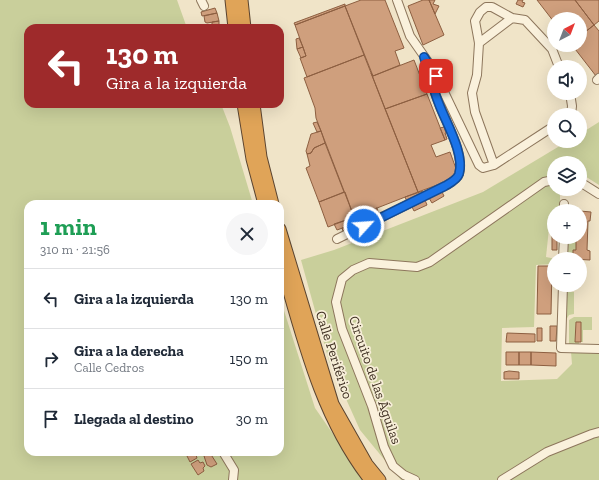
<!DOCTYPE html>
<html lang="es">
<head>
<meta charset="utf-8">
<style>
	:root { --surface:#fff; --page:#f6f6f7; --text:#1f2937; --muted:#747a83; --line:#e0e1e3 }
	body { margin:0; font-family:"Zilla Slab",serif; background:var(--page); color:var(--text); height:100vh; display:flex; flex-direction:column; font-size:15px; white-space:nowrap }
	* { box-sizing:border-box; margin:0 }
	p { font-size:13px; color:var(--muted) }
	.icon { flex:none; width:22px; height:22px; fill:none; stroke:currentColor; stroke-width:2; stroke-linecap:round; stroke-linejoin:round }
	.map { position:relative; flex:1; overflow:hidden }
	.side { position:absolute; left:24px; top:200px; width:260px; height:256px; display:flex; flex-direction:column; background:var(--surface); border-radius:12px; box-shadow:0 4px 16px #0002 }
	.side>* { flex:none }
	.banner { position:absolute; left:24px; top:24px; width:260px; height:84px; border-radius:12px; box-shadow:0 4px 16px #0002; background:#9e2a2b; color:#fff; overflow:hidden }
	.needle { width:26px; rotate:42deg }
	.fabs { position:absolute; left:547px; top:12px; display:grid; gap:8px }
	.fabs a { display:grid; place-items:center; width:40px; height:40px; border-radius:50%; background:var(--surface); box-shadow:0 4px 16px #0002; font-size:20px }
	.pin { position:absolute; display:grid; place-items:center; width:34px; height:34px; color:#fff; margin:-17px; border-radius:8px; box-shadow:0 2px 6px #0006 }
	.me { position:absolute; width:44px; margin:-22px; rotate:64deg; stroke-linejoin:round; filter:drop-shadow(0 0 3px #0008) }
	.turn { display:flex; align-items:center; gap:14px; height:84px; padding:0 16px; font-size:18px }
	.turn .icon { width:52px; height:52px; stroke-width:2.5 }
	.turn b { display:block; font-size:28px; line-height:34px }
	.round { display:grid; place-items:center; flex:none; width:42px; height:42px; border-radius:21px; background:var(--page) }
	.summary { display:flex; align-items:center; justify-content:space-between; height:68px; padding:0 16px }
	h1 { font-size:24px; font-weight:700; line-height:30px; color:#1e9e55 }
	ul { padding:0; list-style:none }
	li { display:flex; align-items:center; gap:12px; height:60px; padding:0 16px; border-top:1px solid var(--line) }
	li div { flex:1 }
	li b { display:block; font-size:15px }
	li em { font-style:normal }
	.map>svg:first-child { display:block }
	.green { fill:#c9cf9b }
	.building { fill:#cf9f7d; stroke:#8d5f41 }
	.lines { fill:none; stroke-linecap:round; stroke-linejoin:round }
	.minor-casing { stroke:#8d765c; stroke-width:10 }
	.highway-casing { stroke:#5b4430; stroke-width:13 }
	.minor { stroke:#faf1dc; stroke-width:8 }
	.highway { stroke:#e0a458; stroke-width:11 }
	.route-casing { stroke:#114b97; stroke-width:10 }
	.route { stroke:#1a73e8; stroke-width:7 }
	.labels { text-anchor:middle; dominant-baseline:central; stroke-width:3.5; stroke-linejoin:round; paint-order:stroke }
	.street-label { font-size:14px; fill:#3d2e20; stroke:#f7eed8 }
</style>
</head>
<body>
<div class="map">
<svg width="599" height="480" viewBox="0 0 599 480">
	<rect width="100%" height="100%" fill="#f0e4c8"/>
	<path class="green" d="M 0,0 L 177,0 L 187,28 L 28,28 L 28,104 L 221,104 L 230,127 L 253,204 L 28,204 L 28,452 L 280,452 L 280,298 L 315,408 L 365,480 L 0,480 Z
		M 599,122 L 599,185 L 580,173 L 580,163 L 554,163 L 554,189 L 560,189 L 560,211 L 554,211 L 554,220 L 550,219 L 546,257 L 556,259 L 554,259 L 554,264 L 536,265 L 534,327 L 502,328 L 501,381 L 557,379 L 572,364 L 571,352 L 599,352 L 599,480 L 401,480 L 360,430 L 329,361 L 301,260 L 334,250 L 483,192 L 568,141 L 580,141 L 580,134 Z
		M 568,237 L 576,237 L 576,250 L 573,250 L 573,259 L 567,259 Z
		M 566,292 L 574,292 L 574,314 L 569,315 L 566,320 Z
		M 574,317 L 592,317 L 592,330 L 583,330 L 583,342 L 581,342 L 581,322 L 576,322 L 575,342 L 579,342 L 579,345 L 569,345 L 569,320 Z"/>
	<path class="building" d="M 361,0 L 385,0 L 404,48 L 395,51 L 400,65 L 373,76 L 345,6 Z
		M 423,0 L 429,0 L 444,35 L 423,45 L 408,6 Z
		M 429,0 L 435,0 L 433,4 L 439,6 L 435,14 Z
		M 518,0 L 523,0 L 522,2 L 525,3 L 523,7 L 516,4 Z
		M 537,0 L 575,0 L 594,25 L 580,36 L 580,19 L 554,19 L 554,22 Z
		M 575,0 L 599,0 L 599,21 L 594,25 Z
		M 345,4 L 345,6 L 295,25 L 294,23 Z
		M 345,6 L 364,55 L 307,77 L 300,58 L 306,56 L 295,25 Z
		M 215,8 L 217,13 L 202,16 L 201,12 Z
		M 217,13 L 219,21 L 207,23 L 205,22 L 204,16 Z
		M 219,21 L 219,27 L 212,28 L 212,22 Z
		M 594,25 L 599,31 L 599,73 L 596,76 L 572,45 L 580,45 L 580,36 Z
		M 299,38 L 303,47 L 297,49 L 296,39 Z
		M 303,47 L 306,56 L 301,58 L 297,49 Z
		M 364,55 L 418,192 L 354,217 L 316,118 L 315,108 L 304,78 Z
		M 414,60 L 427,94 L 385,109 L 371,73 L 373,76 Z
		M 427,94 L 445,140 L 431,145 L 436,157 L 450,152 L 459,177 L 418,192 L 385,109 Z
		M 317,122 L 321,131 L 317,132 L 313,123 Z
		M 444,127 L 446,133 L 445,133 L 447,139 L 445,140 L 440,128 Z
		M 321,131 L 325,143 L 314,148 L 311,153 L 307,154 L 306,151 L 311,134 Z
		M 325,143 L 344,192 L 319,202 L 306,168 L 310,166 L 307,154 L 311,153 L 314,148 Z
		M 423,191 L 424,195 L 408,204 L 405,197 Z
		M 345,192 L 354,217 L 328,227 L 319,202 Z
		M 442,192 L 444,196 L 432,203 L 429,198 Z
		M 425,200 L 427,205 L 414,211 L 412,207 Z
		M 377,208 L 379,216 L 369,220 L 367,212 Z
		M 580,211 L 591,212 L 590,221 L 588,221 L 587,250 L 590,251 L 590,260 L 573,259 L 573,250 L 576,250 L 576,237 L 580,237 Z
		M 354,217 L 357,226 L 343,231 L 342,228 L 348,226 L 346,220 Z
		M 346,220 L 348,226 L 337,230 L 334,224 Z
		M 552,222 L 554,222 L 554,237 L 557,237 L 557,250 L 552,250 Z
		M 538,266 L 552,266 L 551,314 L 537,314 Z
		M 576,322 L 581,322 L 581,342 L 575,342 Z
		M 550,326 L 557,326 L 556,341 L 550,341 Z
		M 537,328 L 542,328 L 542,341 L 537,341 Z
		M 507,333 L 535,334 L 535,342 L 506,342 Z
		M 506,352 L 519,352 L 519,365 L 506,365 Z
		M 519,352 L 531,352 L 531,365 L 519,365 Z
		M 531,352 L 556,353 L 556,366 L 531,365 Z
		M 509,371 L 519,372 L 519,379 L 504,379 L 504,372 Z
		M 185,452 L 195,452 L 197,458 L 190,462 Z
		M 210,453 L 217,464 L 211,467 L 207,465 L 204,456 Z
		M 198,460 L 200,463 L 203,462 L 205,466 L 203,468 L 204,471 L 198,475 L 191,464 Z"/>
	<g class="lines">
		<defs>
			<path id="minor" d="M 201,0 L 204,6
				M 397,0 L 410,36 L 433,69 L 479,165 L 483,168 L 494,165 L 554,126
				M 479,43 L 512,18
				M 597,80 L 599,78
				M 570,93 L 572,106 L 571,115
				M 494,165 L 475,112 L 472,93 L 477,75 L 479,43 L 475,21 L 480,12 L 486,7 L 492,7 L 512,18 L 525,20 L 552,49 L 559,67
				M 580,182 L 599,194
				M 564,211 L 564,204
				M 337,239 L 445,186 C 450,183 457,180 459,174 C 465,154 446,123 439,104 C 434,91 431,78 426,66
				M 563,259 L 564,237
				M 563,285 L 561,348 L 599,349
				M 223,452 L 234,470 L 233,480
				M 415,480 L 404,475 L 393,466 L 384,447 L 372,406 L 342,329 L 336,302 L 342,279 L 353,270 L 369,263 L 417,267 L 430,262 L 544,182 L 554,180
				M 502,480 L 547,452 L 592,434 L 599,432"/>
			<path id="highway" d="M 231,0 L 234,28
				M 242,0 L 245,28
				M 243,104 L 252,159 L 264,204
				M 254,104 L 261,157 L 273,204
				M 280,229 L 333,404 L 367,464 L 380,480
				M 280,260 C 302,336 320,416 370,480"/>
		</defs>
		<use href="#minor" class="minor-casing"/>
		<use href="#highway" class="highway-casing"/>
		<use href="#minor" class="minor"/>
		<use href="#highway" class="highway"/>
	</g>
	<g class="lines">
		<defs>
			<path id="route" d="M 364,226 L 445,186 C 450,183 457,180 459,174 C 465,154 446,123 439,104 C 433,89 429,73 424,57 L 436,76"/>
		</defs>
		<use href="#route" class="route-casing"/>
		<use href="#route" class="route"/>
	</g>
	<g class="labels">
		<g class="street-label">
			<text transform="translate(334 355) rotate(72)">Calle Periférico</text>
			<text transform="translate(375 380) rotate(71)">Circuito de las Águilas</text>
		</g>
	</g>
</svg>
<div class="fabs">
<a><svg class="needle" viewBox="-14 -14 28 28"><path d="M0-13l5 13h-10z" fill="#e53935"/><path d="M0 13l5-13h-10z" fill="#747a83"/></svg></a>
<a><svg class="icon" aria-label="sound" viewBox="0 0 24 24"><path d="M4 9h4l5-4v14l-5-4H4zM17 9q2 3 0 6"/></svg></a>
<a><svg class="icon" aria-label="search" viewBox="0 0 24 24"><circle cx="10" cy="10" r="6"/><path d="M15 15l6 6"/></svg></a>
<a><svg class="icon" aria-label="layers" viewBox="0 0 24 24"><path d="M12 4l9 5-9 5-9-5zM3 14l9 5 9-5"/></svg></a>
<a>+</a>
<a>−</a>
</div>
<div class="pin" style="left:436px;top:76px;background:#d93025"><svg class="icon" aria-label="arrive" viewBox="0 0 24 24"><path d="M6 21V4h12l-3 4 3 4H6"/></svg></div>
<svg class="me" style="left:364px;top:226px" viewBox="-20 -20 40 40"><circle r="17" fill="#1a73e8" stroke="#fff" stroke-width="3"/><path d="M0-11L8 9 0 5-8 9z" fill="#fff"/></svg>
<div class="banner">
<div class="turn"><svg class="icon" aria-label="left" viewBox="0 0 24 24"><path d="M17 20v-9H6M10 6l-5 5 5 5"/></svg><div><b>130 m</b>Gira a la izquierda</div></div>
</div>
<section class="side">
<div class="summary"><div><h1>1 min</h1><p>310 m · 21:56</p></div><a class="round"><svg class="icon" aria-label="close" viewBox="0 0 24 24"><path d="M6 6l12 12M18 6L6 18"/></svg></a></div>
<ul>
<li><svg class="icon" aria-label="left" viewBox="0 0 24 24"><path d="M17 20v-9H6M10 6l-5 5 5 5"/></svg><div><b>Gira a la izquierda</b></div><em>130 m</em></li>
<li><svg class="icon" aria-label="right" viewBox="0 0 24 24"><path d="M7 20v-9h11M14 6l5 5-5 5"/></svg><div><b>Gira a la derecha</b><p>Calle Cedros</p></div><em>150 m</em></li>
<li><svg class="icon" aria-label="arrive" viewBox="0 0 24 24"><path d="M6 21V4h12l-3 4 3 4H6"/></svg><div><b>Llegada al destino</b></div><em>30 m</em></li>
</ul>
</section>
</div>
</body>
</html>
